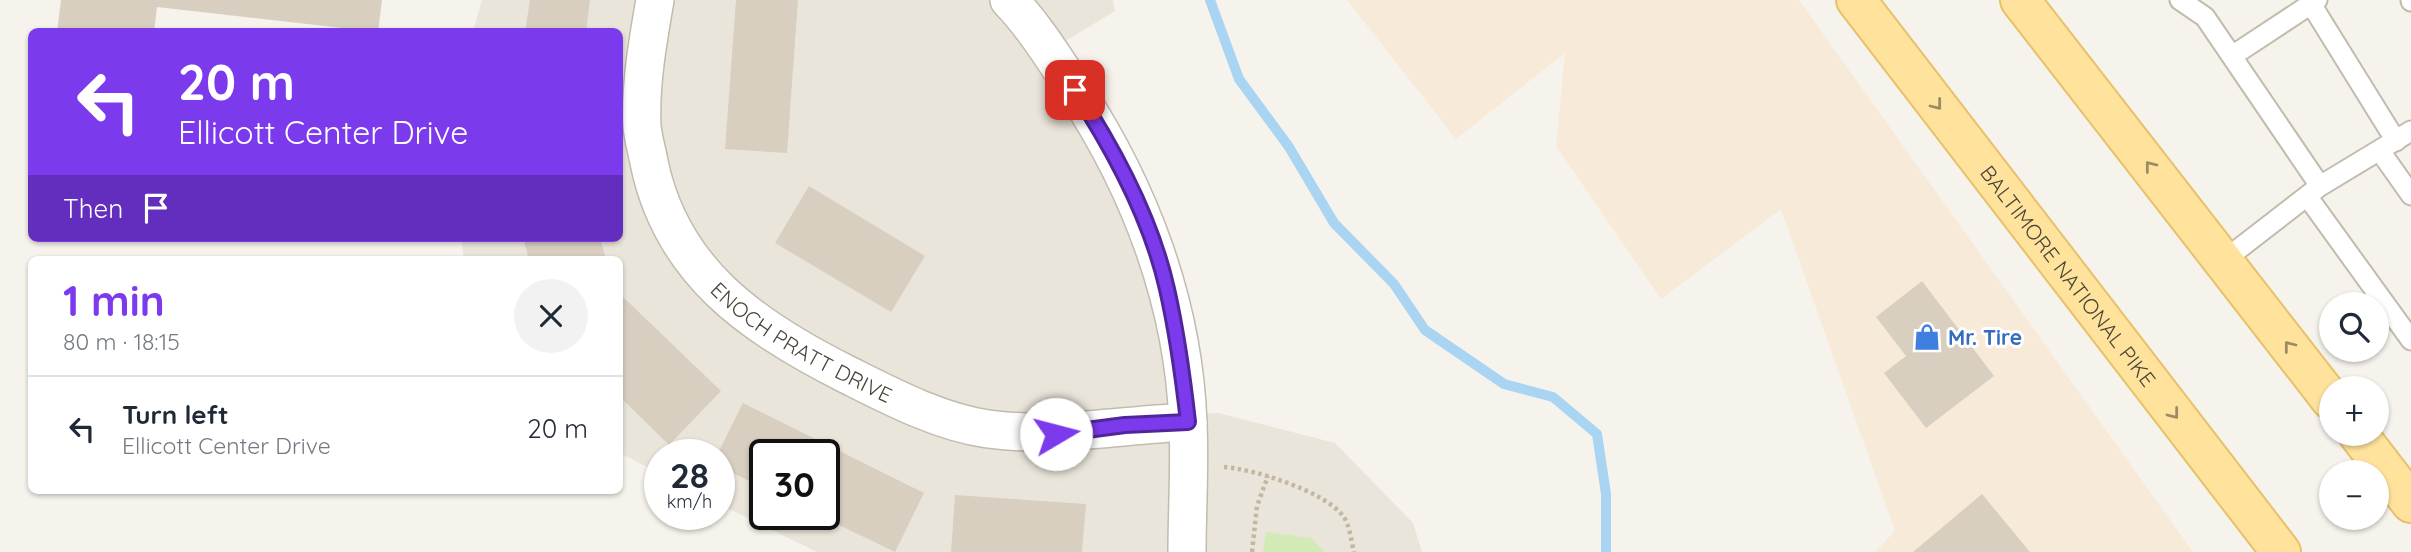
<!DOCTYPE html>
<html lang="en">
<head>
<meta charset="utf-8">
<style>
	:root { --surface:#fff; --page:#f2f2f3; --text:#1f2937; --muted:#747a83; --line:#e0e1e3; --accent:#7c3aed }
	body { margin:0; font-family:Quicksand,sans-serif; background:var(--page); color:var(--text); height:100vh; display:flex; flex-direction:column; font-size:26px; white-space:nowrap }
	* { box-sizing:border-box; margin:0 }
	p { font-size:23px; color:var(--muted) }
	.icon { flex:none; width:38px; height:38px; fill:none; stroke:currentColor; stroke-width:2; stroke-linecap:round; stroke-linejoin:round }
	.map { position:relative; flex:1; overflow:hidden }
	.drawer { position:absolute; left:28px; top:256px; width:595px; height:238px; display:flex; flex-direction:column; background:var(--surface); border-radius:10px; box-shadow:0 2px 5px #0004 }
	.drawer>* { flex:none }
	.top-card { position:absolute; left:28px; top:28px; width:595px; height:214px; border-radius:10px; box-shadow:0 2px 5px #0004; background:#7c3aed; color:#fff; overflow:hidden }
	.controls { position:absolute; left:2319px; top:292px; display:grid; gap:14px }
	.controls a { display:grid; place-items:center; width:70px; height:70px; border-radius:50%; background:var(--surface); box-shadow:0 2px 5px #0004; font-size:35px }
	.speed { position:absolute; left:644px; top:439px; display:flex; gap:14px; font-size:35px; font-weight:700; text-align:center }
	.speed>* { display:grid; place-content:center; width:91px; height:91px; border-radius:50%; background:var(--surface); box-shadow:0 2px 5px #0004; line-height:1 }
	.speed small { font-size:18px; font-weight:400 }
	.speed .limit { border:4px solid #111; border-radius:10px; background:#fff; color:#111 }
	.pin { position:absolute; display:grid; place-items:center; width:60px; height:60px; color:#fff; margin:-30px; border-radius:14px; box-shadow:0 4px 10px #0006 }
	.me { position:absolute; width:77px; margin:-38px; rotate:82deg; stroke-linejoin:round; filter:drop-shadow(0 0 5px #0008) }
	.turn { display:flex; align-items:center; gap:24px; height:147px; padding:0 35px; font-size:32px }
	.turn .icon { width:91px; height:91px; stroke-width:2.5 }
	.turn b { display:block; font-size:49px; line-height:60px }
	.then { display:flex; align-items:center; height:66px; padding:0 35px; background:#0003; gap:14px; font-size:26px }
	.round { display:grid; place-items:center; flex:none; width:74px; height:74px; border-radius:37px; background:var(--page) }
	.head { display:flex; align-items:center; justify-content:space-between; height:119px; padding:0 35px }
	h1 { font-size:42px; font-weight:800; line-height:52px; color:var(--accent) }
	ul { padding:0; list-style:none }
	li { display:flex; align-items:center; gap:21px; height:105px; padding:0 35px; border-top:2px solid var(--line) }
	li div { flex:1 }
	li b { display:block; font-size:26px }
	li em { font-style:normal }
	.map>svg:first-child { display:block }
	.residential { fill:#eae5da; fill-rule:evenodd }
	.commercial { fill:#f7ead8 }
	.green { fill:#d2eab5 }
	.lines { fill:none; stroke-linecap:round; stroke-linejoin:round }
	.stream { stroke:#a9d4f2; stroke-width:10 }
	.building { fill:#d8cfc1 }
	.service-casing { stroke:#c2bbae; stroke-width:23 }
	.minor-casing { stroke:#c2bbae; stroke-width:40 }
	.primary-casing { stroke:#e6c16a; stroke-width:42 }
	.path { stroke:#c4b79f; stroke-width:4.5; stroke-dasharray:3.5 3.5; stroke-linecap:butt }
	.service { stroke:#fff; stroke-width:19 }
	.minor { stroke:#fff; stroke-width:37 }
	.primary { stroke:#ffe39c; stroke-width:38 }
	.oneway { stroke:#9c8c66 }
	.route-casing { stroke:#51269a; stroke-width:18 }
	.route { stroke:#7c3aed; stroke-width:12 }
	.labels { text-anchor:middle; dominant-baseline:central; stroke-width:6; stroke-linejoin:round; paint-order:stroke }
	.street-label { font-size:21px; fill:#4b4439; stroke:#fff }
	.shop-label { font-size:21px; font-weight:bold; fill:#366cbe; stroke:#fff; text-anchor:start }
</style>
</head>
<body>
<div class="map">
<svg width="2411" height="552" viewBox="0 0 2411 552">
	<rect width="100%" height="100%" fill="#f6f3ec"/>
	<path class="residential" d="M 482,0 L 1113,0 L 1115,11 L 1043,55 L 1137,214 L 1178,415 L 1218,413 L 1335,443 L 1413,523 L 1422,552 L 817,552 L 719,504 L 719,455 L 660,455 L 660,474 L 620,453 L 620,259 L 464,259 L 461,238 L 620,238 L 620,32 L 473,31 ZM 765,455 L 824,455 L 824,514 L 765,514 Z"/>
	<path class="commercial" d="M 1347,0 L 1799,0 L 2193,552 L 1875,552 L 1895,531 L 1781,209 L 1661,299 L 1556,146 L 1565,53 L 1456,139 Z"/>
	<path class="green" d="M 1266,532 L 1311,538 L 1325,552 L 1263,552 Z"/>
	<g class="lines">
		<path class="stream" d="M 1210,0 L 1239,79 L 1289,147 L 1334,223 L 1394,284 L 1425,330 L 1504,384 L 1553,397 L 1597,434 L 1606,494 L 1606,552"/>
	</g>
	<path class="building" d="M 61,0 L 382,0 L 378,32 L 157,7 L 154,32 L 57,32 Z
		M 530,0 L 590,0 L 586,32 L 525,32 Z
		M 736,0 L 798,0 L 787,153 L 725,149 Z
		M 809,186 L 925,256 L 891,312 L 775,243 Z
		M 523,238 L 600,238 L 606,259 L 529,259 Z
		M 1922,281 L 1994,376 L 1926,428 L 1884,373 L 1906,356 L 1876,317 Z
		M 621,295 L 721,391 L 669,445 L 620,397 Z
		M 743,403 L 924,493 L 895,552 L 816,514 L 824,514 L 824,455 L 765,455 L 765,489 L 719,466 L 719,455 L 717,455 Z
		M 1982,494 L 2030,552 L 1913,552 Z
		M 955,495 L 1086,504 L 1082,552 L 951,552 Z"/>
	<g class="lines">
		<defs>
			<path id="service" d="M 2180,0 L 2205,17 L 2320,186 L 2223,261
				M 2411,0 L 2411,1
				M 2311,4 L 2396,141
				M 2232,56 L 2317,0
				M 2380,151 L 2411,195
				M 2320,186 L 2411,131
				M 2307,196 L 2411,340"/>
			<g id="minor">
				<path id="s1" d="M 655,0 C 648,40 640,85 642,126 C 643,138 647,151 649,162 C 671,271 752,327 846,374 C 890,396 939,422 988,429 C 1055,438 1121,425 1188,422"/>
				<path d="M 1009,0 C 1035,27 1055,60 1075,90 C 1140,189 1184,304 1188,424 C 1190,467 1187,509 1187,552"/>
			</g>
			<g id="primary">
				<path id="s2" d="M 1856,0 L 2281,552"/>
				<path d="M 2020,0 L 2331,400"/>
				<path d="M 2358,434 L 2411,503"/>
			</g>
		</defs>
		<use href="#service" class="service-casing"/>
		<use href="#minor" class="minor-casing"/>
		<use href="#primary" class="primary-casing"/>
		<path class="path" d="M 1224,467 C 1254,469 1326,492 1343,516 C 1350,525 1351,541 1354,552
			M 1252,552 L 1257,506 L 1268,476"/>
		<use href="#service" class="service"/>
		<use href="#minor" class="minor"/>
		<use href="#primary" class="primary"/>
	</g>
	<defs><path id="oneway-chevron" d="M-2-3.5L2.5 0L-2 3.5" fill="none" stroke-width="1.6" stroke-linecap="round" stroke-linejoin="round" transform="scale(1.75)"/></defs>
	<g class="oneway">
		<use href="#oneway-chevron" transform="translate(1937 105) rotate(52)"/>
		<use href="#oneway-chevron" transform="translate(2150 166) rotate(-128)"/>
		<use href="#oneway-chevron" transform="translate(2289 346) rotate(-128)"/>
		<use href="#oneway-chevron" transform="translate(2174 414) rotate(52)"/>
	</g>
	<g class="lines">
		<defs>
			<path id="route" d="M 1056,434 L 1125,425 L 1188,422 C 1183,377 1177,333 1167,289 C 1151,218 1115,151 1075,90"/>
		</defs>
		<use href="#route" class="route-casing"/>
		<use href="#route" class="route"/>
	</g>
	<defs>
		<symbol id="shop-bare" viewBox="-9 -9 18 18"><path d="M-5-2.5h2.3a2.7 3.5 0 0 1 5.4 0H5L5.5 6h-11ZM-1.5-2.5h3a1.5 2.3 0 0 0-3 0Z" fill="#3f7fe0" stroke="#fff" stroke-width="2.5" paint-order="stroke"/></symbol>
	</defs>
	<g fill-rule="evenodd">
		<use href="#shop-bare" x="1908" y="318" width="38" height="38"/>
	</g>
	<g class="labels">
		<g class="street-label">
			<text stroke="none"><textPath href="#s2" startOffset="348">BALTIMORE NATIONAL PIKE</textPath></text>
			<text stroke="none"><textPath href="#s1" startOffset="410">ENOCH PRATT DRIVE</textPath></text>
		</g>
		<g class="shop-label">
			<text x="1948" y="337">Mr. Tire</text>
		</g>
	</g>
</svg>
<div class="controls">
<a><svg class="icon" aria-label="search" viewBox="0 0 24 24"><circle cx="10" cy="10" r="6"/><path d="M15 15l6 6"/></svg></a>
<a>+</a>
<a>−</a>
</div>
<div class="speed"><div>28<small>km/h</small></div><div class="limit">30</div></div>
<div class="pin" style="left:1075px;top:90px;background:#d93025"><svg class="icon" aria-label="arrive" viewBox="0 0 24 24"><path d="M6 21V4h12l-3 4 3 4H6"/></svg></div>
<svg class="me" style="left:1056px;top:434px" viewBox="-20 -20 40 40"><circle r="19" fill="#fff"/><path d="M0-13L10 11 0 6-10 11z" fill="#7c3aed"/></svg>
<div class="top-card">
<div class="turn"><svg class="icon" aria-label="left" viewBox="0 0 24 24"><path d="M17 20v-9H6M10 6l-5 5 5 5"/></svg><div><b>20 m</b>Ellicott Center Drive</div></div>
<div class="then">Then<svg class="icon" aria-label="arrive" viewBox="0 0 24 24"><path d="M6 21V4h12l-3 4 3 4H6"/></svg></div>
</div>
<section class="drawer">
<div class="head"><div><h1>1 min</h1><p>80 m · 18:15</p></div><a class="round"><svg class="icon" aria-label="close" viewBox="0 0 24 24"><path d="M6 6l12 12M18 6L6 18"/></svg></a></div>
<ul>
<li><svg class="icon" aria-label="left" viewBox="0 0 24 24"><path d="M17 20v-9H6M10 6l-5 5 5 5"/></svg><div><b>Turn left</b><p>Ellicott Center Drive</p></div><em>20 m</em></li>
</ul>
</section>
</div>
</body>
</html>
